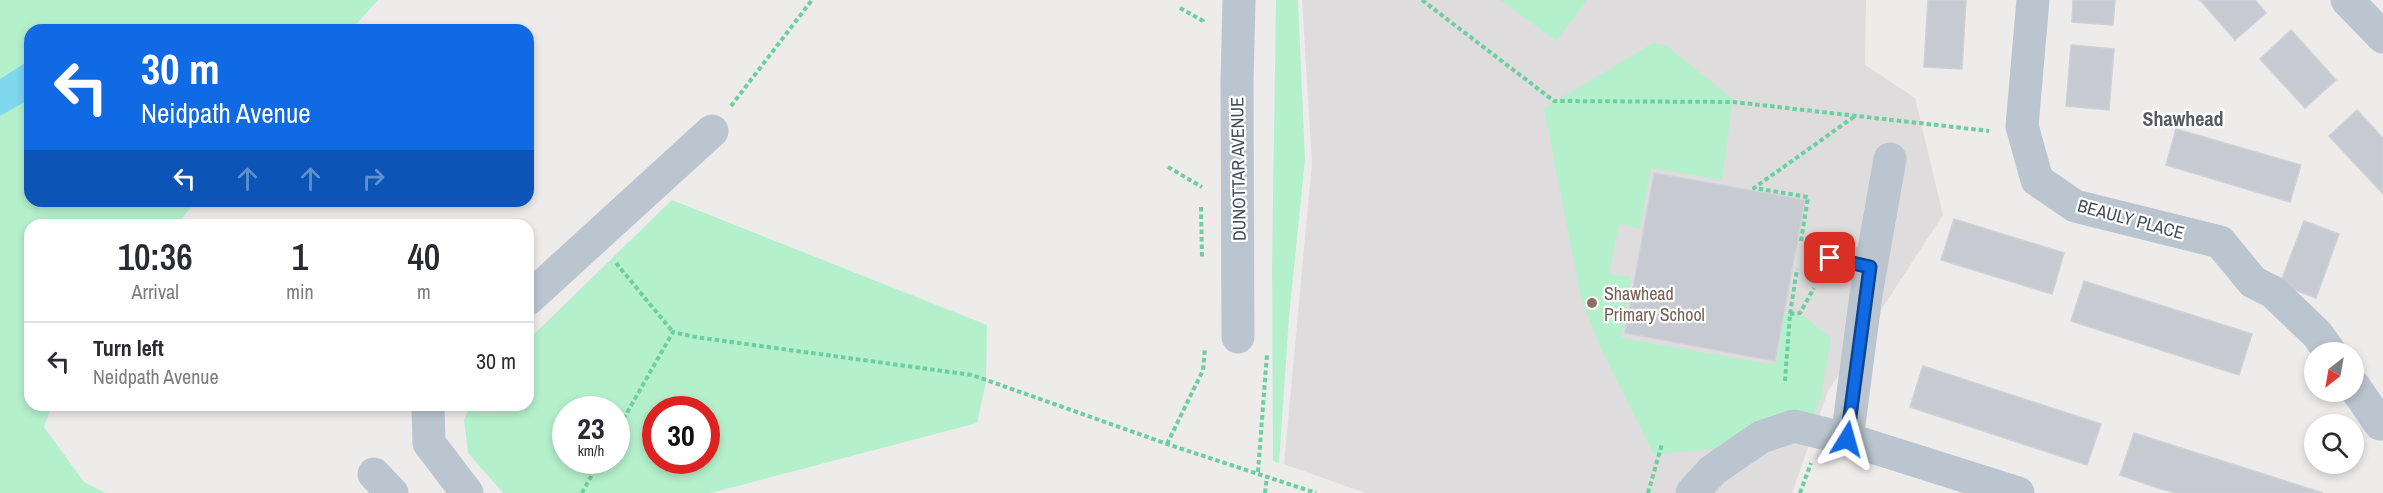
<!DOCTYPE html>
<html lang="en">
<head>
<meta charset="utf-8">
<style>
	:root { --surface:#fff; --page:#f2f2f3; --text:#2b2b33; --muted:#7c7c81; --line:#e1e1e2 }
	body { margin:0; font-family:"Archivo Narrow",sans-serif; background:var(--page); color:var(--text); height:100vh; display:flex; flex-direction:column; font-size:22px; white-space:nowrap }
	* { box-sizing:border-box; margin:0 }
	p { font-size:20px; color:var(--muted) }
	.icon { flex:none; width:33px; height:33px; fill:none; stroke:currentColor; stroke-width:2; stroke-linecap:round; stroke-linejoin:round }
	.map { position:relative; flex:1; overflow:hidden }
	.panel { position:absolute; left:24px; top:219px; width:510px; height:192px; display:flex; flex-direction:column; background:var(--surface); border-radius:18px; box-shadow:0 3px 9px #0003 }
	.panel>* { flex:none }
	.guide { position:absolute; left:24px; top:24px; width:510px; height:183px; border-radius:18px; box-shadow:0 3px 9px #0003; background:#0f6ae4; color:#fff; overflow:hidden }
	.needle { width:39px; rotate:211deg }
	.fabs { position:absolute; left:2304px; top:342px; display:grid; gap:12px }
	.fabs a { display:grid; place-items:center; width:60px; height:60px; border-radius:50%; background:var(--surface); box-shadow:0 3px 9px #0003; font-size:30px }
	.speed { position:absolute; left:552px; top:396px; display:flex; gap:12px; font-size:30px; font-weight:700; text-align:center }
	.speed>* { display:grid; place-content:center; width:78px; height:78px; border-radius:50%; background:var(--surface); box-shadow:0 3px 9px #0003; line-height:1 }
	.speed small { font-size:15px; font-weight:400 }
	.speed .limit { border:9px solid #d22; background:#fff; color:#111 }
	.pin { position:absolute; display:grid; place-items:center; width:51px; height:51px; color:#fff; margin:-26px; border-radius:12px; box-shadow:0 3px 9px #0006 }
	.me { position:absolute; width:66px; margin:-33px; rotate:8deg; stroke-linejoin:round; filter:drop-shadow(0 0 4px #0008) }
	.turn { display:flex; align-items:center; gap:21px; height:126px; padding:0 18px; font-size:27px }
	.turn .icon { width:78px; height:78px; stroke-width:2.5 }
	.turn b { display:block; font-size:42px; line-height:51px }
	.lanes { display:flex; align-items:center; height:57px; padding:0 18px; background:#0003; justify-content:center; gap:30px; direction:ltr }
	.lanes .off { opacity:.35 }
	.eta { display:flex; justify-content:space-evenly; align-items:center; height:102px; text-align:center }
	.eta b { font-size:36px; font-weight:600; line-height:42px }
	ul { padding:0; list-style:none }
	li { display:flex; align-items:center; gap:18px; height:78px; padding:0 18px; border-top:2px solid var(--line) }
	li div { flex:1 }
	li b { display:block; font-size:22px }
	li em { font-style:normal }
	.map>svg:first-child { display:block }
	.education { fill:#dfdcdd }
	.green { fill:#b5f0cc; fill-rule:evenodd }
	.water { fill:#7fd7f0 }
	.building { fill:#c7cad1; stroke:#ced1d7; stroke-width:1.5 }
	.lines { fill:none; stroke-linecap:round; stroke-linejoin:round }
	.path { stroke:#6bcf9f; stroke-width:4; stroke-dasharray:4.5 3; stroke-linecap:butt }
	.minor { stroke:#bbc5cf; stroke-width:33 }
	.route-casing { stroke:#0a4594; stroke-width:15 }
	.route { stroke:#0f6ae4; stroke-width:10 }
	.education-dot { fill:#8d6e63; stroke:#fff; stroke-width:2 }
	.labels { text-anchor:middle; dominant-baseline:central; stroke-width:4.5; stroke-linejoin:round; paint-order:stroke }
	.street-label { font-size:18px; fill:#434e59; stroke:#fff }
	.education-label { font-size:18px; fill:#785e54; stroke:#fff; text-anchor:start }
	.neighbourhood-label { font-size:20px; font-weight:bold; fill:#575b60; stroke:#fff }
</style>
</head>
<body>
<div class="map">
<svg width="2383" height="493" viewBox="0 0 2383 493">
	<rect width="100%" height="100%" fill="#eeebeb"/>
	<path class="education" d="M 1302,0 L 1866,0 L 1865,65 L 1915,98 L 1943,215 L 1828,391 L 1792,493 L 1365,493 L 1284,464 L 1312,163 Z"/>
	<path class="green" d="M 0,0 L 378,0 L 351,30 L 30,30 L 30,201 L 197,201 L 176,225 L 30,225 L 30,405 L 52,405 L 44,427 L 84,482 L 106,493 L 0,493 Z
		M 1276,0 L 1298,0 L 1305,159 L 1289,317 L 1279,463 L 1273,461 L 1272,266 Z
		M 1500,0 L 1587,0 L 1556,41 Z
		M 1653,43 L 1667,46 L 1733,99 L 1722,180 L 1651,168 L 1640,229 L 1619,224 L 1609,274 L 1631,277 L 1621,338 L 1776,365 L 1784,313 L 1805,317 L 1831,338 L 1821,396 L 1805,439 L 1654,455 L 1601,349 L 1581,299 L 1544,108 Z
		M 672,200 L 987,325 L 986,382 L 977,423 L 711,493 L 503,493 L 468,453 L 464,420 L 470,405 L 528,405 L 528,340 ZM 566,410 L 616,410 L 616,460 L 566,460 ZM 656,410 L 706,410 L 706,460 L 656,460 Z"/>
	<path class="water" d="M 30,60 L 30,99 L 0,116 L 0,79 Z"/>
	<path class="building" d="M 1928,0 L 1966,0 L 1962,69 L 1924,67 Z
		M 2073,0 L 2115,0 L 2113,25 L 2072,22 Z
		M 2200,0 L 2255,0 L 2266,13 L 2235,40 Z
		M 2291,30 L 2336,80 L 2305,108 L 2260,59 Z
		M 2071,45 L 2114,49 L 2109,110 L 2066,106 Z
		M 2357,110 L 2383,138 L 2383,194 L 2329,136 Z
		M 2176,129 L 2301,165 L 2290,202 L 2166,165 Z
		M 1654,173 L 1805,200 L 1775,361 L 1625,333 Z
		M 1954,219 L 2064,253 L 2052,294 L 1941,260 Z
		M 2304,221 L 2339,234 L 2316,298 L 2280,284 Z
		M 2084,281 L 2252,334 L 2239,375 L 2071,321 Z
		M 1923,366 L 2101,424 L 2087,465 L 1910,407 Z
		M 2134,433 L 2323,493 L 2176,493 L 2158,488 L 2120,475 Z"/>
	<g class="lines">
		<path class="path" d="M 1422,0 L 1554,101 L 1734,102 L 1989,131
			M 1180,8 L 1203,21 L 1203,23
			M 731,106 L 812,0
			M 1168,167 L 1202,187
			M 1201,207 L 1202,257
			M 1801,241 L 1808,197 L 1754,188 L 1855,116
			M 616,263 L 673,332
			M 1790,314 L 1800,313 L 1814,288
			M 1785,381 L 1790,314 L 1797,269
			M 616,432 L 673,332 L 695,337 L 972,375 L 1167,444 L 1316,493
			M 1167,444 L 1203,370 L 1205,348
			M 1258,472 L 1267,354
			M 582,493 L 600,460
			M 1265,493 L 1267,476
			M 1648,493 L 1662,444
			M 1800,493 L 1811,463"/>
		<path class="minor" d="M 2033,0 L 2022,126 L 2037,180 L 2075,206 L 2220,242 L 2253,282 L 2273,292 L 2317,334 L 2330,352
			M 2347,0 L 2383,37
			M 1830,259 L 1871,267
			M 528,299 L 712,131
			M 1238,337 L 1237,83 L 1239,0
			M 2354,386 L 2380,424
			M 428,405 L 429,443 L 467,493
			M 1847,439 L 1866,295 L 1890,159
			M 374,474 L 392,493
			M 1692,493 L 1713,470 L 1761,437 L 1794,426 L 1847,439 L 2018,493"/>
	</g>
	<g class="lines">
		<defs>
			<path id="route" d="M 1830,258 L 1870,267 L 1847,439"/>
		</defs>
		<use href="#route" class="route-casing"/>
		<use href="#route" class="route"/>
	</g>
	<circle class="education-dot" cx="1592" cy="303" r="6"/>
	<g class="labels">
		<g class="street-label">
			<text transform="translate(1238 169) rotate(-91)">DUNOTTAR AVENUE</text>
			<text transform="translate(2131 219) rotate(15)">BEAULY PLACE</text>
		</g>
		<g class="education-label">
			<text x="1604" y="293">Shawhead<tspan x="1604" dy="21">Primary School</tspan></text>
		</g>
		<g class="neighbourhood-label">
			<text x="2183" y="118">Shawhead</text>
		</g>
	</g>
</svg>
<div class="fabs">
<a><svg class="needle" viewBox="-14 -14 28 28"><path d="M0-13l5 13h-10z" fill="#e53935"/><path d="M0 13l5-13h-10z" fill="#7c7c81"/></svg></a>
<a><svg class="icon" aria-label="search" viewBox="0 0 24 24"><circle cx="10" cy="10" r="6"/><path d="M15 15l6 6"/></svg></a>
</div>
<div class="speed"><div>23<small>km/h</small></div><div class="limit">30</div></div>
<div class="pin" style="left:1830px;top:258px;background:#d93025"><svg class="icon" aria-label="arrive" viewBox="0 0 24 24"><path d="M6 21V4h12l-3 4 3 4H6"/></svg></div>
<svg class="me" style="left:1847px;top:439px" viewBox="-20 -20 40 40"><path d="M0-17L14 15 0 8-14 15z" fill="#0f6ae4" stroke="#fff" stroke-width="4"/></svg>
<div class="guide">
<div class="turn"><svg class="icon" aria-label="left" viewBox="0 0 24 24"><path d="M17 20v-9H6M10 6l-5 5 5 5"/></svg><div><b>30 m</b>Neidpath Avenue</div></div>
<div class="lanes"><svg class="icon" aria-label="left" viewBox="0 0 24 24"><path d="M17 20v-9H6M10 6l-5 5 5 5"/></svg><svg class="icon off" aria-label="ahead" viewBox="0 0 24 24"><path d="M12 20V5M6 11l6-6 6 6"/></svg><svg class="icon off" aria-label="ahead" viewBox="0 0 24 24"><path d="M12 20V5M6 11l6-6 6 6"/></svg><svg class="icon off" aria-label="right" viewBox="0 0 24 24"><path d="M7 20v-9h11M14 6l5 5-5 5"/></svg></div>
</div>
<section class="panel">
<div class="eta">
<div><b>10:36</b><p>Arrival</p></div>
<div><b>1</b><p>min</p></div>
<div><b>40</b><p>m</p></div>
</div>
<ul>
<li><svg class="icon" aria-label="left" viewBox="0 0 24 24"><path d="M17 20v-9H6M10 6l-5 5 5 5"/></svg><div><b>Turn left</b><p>Neidpath Avenue</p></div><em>30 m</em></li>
</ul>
</section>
</div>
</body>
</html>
